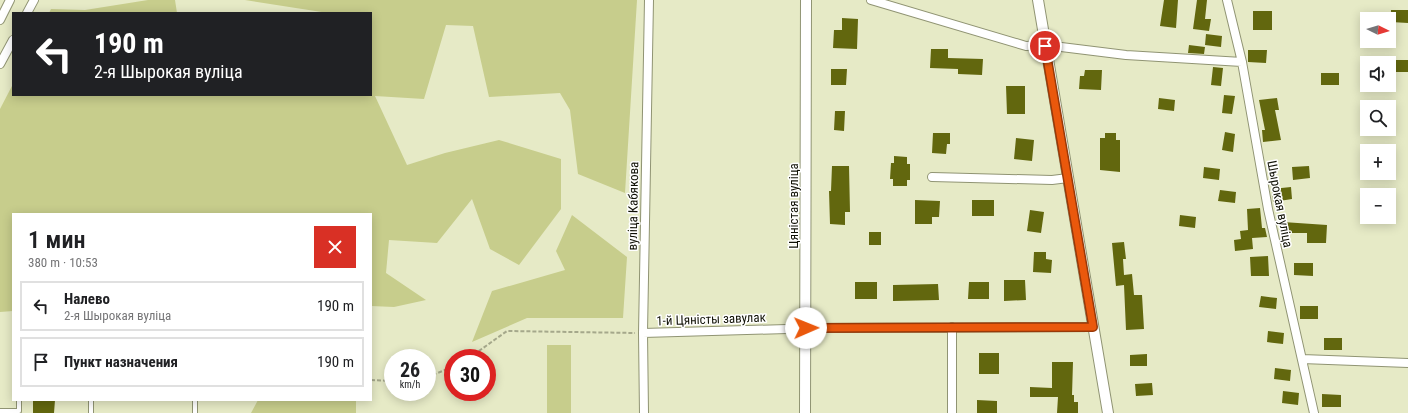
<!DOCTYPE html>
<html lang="ru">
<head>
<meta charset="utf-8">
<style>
	:root { --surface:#fff; --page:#f6f6f6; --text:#202124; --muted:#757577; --line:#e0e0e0 }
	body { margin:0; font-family:"Roboto Condensed",sans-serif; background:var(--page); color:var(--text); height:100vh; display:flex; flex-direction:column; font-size:15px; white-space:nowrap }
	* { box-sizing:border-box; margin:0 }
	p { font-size:13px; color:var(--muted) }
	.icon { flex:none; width:22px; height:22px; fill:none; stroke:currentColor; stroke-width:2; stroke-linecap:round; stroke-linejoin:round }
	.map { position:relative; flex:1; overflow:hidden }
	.sheet { position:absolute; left:12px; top:213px; width:360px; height:188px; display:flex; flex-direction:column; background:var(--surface); border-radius:0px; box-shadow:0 2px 10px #0003 }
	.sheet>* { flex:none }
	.top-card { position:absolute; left:12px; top:12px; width:360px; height:84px; border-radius:0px; box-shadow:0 2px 10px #0003; background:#202124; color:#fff; overflow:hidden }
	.needle { width:26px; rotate:95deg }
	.tools { position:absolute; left:1360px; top:12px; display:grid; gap:8px }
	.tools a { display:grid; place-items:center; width:36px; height:36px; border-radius:0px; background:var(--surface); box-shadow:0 2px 10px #0003; font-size:20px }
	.speed { position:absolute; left:384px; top:349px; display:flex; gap:8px; font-size:20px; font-weight:700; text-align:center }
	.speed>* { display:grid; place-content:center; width:52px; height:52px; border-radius:50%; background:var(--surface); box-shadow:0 2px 10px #0003; line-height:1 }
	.speed small { font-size:10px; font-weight:400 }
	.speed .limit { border:6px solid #d22; background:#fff; color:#111 }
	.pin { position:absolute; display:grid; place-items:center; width:34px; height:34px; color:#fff; margin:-17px; border:2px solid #fff; border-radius:50%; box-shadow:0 1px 4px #0007 }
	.me { position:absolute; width:44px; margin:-22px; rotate:89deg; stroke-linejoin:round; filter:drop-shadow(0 0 3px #0008) }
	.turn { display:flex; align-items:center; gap:14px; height:84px; padding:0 16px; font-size:18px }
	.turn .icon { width:52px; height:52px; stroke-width:2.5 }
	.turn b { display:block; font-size:28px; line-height:34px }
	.round { display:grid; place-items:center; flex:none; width:42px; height:42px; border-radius:0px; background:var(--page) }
	.headline { display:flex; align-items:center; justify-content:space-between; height:68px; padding:0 16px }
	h1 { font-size:24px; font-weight:600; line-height:30px }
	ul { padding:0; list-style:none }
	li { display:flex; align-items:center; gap:12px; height:50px; margin:0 8px 6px; padding:0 8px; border:2px solid var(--line); border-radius:0px }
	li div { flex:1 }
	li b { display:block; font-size:15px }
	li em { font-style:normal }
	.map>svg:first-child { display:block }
	.green { fill:#c7cd8c }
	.building { fill:#62670e }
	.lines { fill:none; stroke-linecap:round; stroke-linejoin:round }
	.service-casing { stroke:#909473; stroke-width:6 }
	.minor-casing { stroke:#909473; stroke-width:10 }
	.tertiary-casing { stroke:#909473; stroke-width:12 }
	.path { stroke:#a5a88b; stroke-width:2; stroke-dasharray:4 2; stroke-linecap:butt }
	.service { stroke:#fff; stroke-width:4 }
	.minor { stroke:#fff; stroke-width:8 }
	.tertiary { stroke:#fff; stroke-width:10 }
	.route-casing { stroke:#983908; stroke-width:10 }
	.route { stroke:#ea580c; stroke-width:7 }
	.labels { text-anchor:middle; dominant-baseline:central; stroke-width:3; stroke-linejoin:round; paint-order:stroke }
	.street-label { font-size:13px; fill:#101105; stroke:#fff }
</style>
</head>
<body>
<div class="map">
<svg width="1408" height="413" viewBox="0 0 1408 413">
	<rect width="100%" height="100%" fill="#e6eac6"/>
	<path class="green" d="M 148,0 L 175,0 L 177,13 L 49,13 L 51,9 L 85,10 Z
		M 245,0 L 637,0 L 625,193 L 578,174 L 570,110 L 560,93 L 489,97 L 473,26 L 446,25 L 424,99 L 375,96 L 407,165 L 445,153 L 499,140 L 561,159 L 561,209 L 519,265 L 490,249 L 472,199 L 437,243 L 389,240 L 386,273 L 426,300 L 394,307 L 371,306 L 371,214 L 13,214 L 13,311 L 0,312 L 0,109 L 13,84 L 13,95 L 371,95 L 371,13 L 328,13 Z
		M 572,215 L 627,257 L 623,318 L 527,318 L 472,342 L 492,291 L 565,270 L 556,251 Z
		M 547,345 L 571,345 L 571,413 L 547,413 Z
		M 258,400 L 356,400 L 356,413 L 251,413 Z"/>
	<path class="building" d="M 1164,0 L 1178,0 L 1176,28 L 1160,26 Z
		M 1197,0 L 1207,0 L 1205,19 L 1211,19 L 1209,31 L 1193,29 Z
		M 1391,10 L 1408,10 L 1408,23 L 1391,22 Z
		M 1253,11 L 1272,11 L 1272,30 L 1253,30 Z
		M 842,18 L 858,19 L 857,49 L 833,48 L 834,30 L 842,30 Z
		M 1206,34 L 1222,36 L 1221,47 L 1205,45 Z
		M 1189,45 L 1205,47 L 1204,54 L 1188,53 Z
		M 931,49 L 948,49 L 948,58 L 983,59 L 982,75 L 958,74 L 958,69 L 930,68 Z
		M 1248,50 L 1267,50 L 1266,63 L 1248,62 Z
		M 1392,60 L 1408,60 L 1408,72 L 1392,72 Z
		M 1213,67 L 1223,68 L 1221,86 L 1211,85 Z
		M 831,69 L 847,69 L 846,85 L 831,85 Z
		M 1085,70 L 1102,70 L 1101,90 L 1079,89 L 1080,76 L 1084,76 Z
		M 1321,73 L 1339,73 L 1339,85 L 1321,85 Z
		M 1006,86 L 1025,86 L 1025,114 L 1007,114 Z
		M 1224,95 L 1235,96 L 1232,114 L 1222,113 Z
		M 1159,98 L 1175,100 L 1174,111 L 1158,109 Z
		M 1277,98 L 1279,110 L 1275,110 L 1281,140 L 1263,142 L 1262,130 L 1265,130 L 1259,100 Z
		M 835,111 L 845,111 L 844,131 L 834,130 Z
		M 1225,132 L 1235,134 L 1233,152 L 1222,150 Z
		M 933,133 L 950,133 L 950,144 L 947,144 L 946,154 L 932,153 Z
		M 1105,133 L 1116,133 L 1116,140 L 1120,140 L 1120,172 L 1100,170 L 1100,138 L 1105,138 Z
		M 1016,138 L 1034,140 L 1032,161 L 1014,159 Z
		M 894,156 L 907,157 L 907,164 L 910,164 L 910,180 L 907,180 L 907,186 L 893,186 L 893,179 L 890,179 L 891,163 L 894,163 Z
		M 832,166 L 849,166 L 850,212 L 845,212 L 845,225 L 830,224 L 829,191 L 831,191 Z
		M 1309,166 L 1310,178 L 1293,180 L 1292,167 Z
		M 1204,167 L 1220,169 L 1219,180 L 1203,178 Z
		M 1291,187 L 1292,199 L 1273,202 L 1272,189 Z
		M 1220,190 L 1236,192 L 1235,203 L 1218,201 Z
		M 915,200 L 940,201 L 939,217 L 932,217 L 932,224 L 915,224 Z
		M 972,200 L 994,200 L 994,216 L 972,216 Z
		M 1260,208 L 1262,228 L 1265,228 L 1267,237 L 1252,238 L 1253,249 L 1235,251 L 1234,240 L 1241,239 L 1240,231 L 1248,230 L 1247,209 Z
		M 1030,210 L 1044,212 L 1041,233 L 1027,231 Z
		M 1180,215 L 1196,217 L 1195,228 L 1179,226 Z
		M 1283,222 L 1327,225 L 1326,243 L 1307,243 L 1307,233 L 1283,233 Z
		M 869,232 L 881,232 L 881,245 L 869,245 Z
		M 1124,242 L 1126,259 L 1123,259 L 1124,275 L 1132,274 L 1134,295 L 1142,295 L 1144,329 L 1126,330 L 1124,285 L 1116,286 L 1112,243 Z
		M 1034,252 L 1046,252 L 1046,259 L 1052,260 L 1051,273 L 1033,272 Z
		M 1268,256 L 1269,276 L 1251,276 L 1250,257 Z
		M 1294,263 L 1313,263 L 1313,276 L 1294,275 Z
		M 1004,280 L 1025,280 L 1026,300 L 1004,301 Z
		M 855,282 L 877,282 L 877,299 L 855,299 Z
		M 969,282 L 989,282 L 989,299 L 968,299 Z
		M 938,284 L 939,300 L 893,301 L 893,285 Z
		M 1261,296 L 1277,298 L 1276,309 L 1259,307 Z
		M 1300,306 L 1318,306 L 1318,319 L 1300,319 Z
		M 1268,331 L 1284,333 L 1283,344 L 1267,342 Z
		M 1324,338 L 1342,338 L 1342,350 L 1324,350 Z
		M 979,353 L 999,353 L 999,374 L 979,374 Z
		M 1147,354 L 1147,366 L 1130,366 L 1130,355 Z
		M 1052,362 L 1073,362 L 1072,395 L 1074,395 L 1074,402 L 1078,402 L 1078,413 L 1057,413 L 1058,397 L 1030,397 L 1030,387 L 1052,388 Z
		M 1275,368 L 1291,370 L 1290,381 L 1274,379 Z
		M 1152,383 L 1153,395 L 1136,396 L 1135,384 Z
		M 1283,391 L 1299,393 L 1298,405 L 1282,403 Z
		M 1322,394 L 1341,395 L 1341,407 L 1322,407 Z
		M 33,400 L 55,400 L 54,413 L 33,413 Z
		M 977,400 L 997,401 L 997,413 L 977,413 Z"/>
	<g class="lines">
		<defs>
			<path id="service" d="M 195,400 L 195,413
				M 0,411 L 19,411 L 19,400
				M 91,413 L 91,400"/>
			<path id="minor" d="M 871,0 L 1026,46 L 1045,45 L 1126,55 L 1242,62
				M 1227,0 L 1242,62 L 1268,209 L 1314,413
				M 27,13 L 34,0
				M 0,20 L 10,0
				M 0,64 L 13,40
				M 932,177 L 1052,180 L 1068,178
				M 643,333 L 821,328 L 1093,327
				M 1302,359 L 1408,363
				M 644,413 L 643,333 L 649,0
				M 952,413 L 952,327"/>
			<path id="tertiary" d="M 1038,0 L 1108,413
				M 805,413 L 806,0"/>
		</defs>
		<use href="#service" class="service-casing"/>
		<use href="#minor" class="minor-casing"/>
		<use href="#tertiary" class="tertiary-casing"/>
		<path class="path" d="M 469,358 L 507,331 L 635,333
			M 427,377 L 453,367
			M 371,380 L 393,381"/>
		<use href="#service" class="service"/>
		<use href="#minor" class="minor"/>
		<use href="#tertiary" class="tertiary"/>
	</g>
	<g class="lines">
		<defs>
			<path id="route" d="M 806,328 L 1093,327 L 1045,46"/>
		</defs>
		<use href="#route" class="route-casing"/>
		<use href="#route" class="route"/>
	</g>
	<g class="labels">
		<g class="street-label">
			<text transform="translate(1280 204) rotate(79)">Шырокая вуліца</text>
			<text transform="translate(633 206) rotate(-89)">вуліца Кабякова</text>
			<text transform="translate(793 206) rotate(-90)">Цяністая вуліца</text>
			<text transform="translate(711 319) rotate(-2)">1-й Цяністы завулак</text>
		</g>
	</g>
</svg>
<div class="tools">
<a><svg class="needle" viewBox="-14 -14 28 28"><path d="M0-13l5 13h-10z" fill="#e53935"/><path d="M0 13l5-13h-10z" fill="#757577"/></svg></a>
<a><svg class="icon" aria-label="sound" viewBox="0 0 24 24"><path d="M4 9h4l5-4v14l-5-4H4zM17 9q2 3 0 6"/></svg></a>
<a><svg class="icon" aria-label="search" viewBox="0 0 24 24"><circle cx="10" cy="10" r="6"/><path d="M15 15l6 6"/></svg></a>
<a>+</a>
<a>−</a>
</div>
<div class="speed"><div>26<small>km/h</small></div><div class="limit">30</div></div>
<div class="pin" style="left:1045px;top:46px;background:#d93025"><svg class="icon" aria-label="arrive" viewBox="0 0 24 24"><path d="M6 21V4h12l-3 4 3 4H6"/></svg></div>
<svg class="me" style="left:806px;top:328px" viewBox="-20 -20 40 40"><circle r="19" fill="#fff"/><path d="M0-13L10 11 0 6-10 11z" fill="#ea580c"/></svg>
<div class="top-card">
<div class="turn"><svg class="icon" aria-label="left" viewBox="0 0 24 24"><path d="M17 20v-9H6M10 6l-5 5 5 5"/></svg><div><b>190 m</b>2-я Шырокая вуліца</div></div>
</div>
<section class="sheet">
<div class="headline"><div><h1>1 мин</h1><p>380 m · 10:53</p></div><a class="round" style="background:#d93025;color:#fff"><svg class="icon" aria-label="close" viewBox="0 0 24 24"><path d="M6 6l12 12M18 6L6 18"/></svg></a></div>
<ul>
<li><svg class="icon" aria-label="left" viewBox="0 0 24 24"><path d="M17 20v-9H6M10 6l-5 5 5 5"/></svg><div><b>Налево</b><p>2-я Шырокая вуліца</p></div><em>190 m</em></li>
<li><svg class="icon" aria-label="arrive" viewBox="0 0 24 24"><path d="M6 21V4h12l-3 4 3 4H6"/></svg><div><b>Пункт назначения</b></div><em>190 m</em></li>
</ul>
</section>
</div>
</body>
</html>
